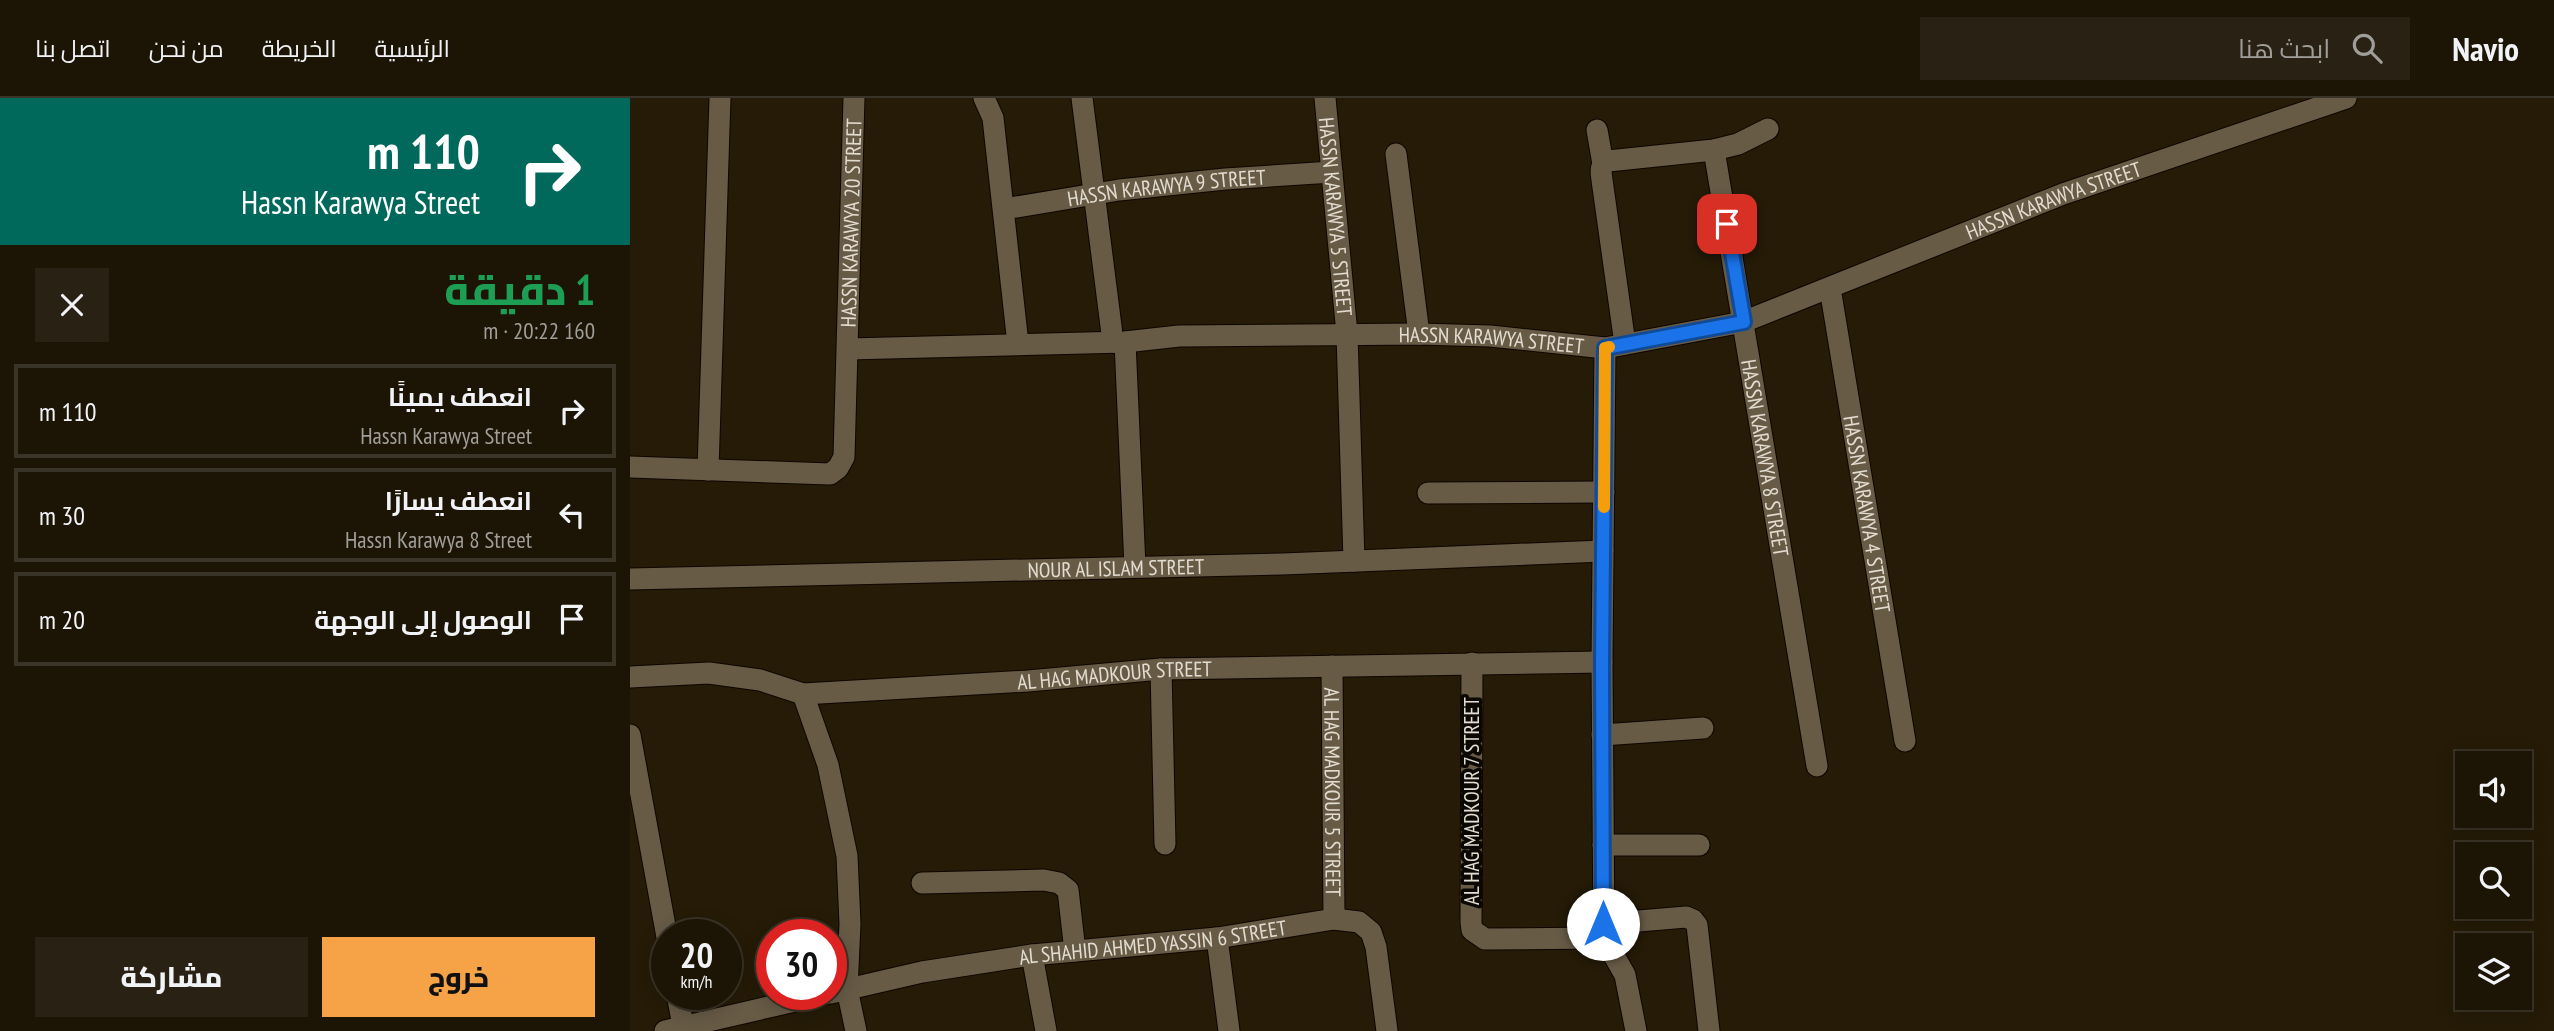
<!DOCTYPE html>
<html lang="ar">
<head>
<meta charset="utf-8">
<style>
	:root { --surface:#1c1405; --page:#292113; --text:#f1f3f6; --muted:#a09e9a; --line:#3a3327; --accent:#f6a246 }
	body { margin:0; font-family:"PT Sans Narrow",Cairo,sans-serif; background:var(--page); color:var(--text); direction:rtl; height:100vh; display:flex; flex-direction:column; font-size:26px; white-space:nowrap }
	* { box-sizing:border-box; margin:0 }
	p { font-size:23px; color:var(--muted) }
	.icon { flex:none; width:38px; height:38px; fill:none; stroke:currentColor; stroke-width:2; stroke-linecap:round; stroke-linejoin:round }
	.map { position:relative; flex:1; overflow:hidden; direction:ltr }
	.details { display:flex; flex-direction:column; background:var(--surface); width:630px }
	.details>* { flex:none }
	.banner { background:#00695c; color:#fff; overflow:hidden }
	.controls { position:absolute; left:1825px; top:653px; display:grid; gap:14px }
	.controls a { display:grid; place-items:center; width:77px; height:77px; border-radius:0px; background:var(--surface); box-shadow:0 4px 18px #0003,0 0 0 2px var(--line); font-size:35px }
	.speed { position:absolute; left:21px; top:821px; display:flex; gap:14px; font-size:35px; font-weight:700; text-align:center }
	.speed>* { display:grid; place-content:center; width:91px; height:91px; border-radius:50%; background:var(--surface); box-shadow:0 4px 18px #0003,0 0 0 2px var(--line); line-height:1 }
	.speed small { font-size:18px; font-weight:400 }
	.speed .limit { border:10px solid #d22; background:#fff; color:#111 }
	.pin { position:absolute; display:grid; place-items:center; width:60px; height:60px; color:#fff; margin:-30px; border-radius:14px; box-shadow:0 4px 10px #0006 }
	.me { position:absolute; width:77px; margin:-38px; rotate:0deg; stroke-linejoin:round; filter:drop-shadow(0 0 5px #0008) }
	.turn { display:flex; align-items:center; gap:24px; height:147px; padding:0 35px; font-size:32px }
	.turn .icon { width:91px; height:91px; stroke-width:2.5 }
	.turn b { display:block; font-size:49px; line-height:60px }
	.round { display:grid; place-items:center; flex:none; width:74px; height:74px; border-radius:0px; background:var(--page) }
	.summary { display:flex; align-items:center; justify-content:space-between; height:119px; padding:0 35px }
	h1 { font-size:42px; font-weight:800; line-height:52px; color:#1e9e55 }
	.button { display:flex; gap:14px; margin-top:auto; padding:14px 35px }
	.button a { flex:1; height:80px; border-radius:0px; background:var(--accent); color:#111; font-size:28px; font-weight:800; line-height:80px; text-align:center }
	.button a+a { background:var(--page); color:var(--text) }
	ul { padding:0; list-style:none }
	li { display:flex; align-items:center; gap:21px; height:94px; margin:0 14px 10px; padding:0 21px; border:4px solid var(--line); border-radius:0px }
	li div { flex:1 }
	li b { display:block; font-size:26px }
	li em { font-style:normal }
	header { display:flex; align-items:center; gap:42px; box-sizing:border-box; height:98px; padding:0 35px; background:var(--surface); border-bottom:2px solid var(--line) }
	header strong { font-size:33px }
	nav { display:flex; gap:38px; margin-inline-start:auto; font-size:24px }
	.search { width:490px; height:63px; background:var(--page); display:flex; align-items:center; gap:18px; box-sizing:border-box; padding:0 24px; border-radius:0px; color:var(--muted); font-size:26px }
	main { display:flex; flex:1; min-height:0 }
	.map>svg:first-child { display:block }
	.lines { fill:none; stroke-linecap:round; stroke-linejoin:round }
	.street-casing { stroke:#0e0600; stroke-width:23 }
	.street { stroke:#675b46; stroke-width:21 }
	.route-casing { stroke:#114b97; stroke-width:18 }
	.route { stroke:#1a73e8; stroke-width:12 }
	.slow { stroke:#f59e0b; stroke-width:12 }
	.labels { text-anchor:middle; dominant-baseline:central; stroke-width:7; stroke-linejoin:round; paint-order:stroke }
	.street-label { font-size:21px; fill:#e3dcd0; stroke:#0b0702 }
</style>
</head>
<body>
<header>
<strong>Navio</strong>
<div class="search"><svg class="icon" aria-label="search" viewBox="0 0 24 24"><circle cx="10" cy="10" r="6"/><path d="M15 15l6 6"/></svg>ابحث هنا</div>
<nav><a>الرئيسية</a><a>الخريطة</a><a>من نحن</a><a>اتصل بنا</a></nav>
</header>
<main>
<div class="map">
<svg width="1924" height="933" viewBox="0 0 1924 933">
	<rect width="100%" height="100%" fill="#251b07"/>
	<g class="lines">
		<defs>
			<g id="street">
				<path d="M 354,0 L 363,20 L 388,246"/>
				<path d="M 452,0 L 483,244"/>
				<path id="s1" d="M 695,0 L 717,236 L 724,463"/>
				<path d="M 967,32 L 973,66"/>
				<path id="s2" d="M 1084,52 L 1187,668"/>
				<path d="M 766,56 L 789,236"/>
				<path id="s3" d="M 374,111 L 489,92 L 595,81 L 702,74"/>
				<path id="s4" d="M 1200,190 L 1275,643"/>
				<path d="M 495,244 L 505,469"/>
				<path d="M 995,246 L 972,82 C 971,73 969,68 978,63 L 1084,52 L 1108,46 L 1138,31"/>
				<path d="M 975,250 L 972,564 L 974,840 L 995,877 L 1006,933"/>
				<path id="s5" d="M 218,251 L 495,244 L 549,238 L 789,236 L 860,238 L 975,250 L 1113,224 L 1433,96 L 1716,0"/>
				<path id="s6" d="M 0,369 L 200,376 L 208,370 L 214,359 L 224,0"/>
				<path d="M 78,372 L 90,0"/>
				<path d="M 798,395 L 974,394"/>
				<path id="s7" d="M 0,481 L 653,466 L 973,453"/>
				<path d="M 842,565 L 841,824 L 842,832 L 855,841 L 974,840"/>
				<path id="s8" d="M 702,568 L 704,821"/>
				<path d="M 531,571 L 535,746"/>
				<path id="s9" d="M 0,579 L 79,575 L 130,582 L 173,596 L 398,583 L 531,571 L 972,564"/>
				<path d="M 173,596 L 198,667 L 217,758 L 220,826 L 217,891 L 226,933"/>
				<path d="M 0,637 L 37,839"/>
				<path d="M 972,637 L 1073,630"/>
				<path d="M 973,747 L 1069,747"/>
				<path d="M 292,785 L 414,782 L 429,785 L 438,792 L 445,853"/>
				<path d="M 973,826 L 1056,819 L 1063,822 L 1067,827 L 1079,933"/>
				<path d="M 587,840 L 599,933"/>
				<path d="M 402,857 L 416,933"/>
				<path id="s10" d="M 201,895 L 292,874 L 402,857 L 587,840 L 704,821 L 729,824 L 741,834 L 746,849 L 757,933"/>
				<path d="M 47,896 L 54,933"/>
				<path d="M 35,933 L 195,896"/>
			</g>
		</defs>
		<use href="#street" class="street-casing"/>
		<use href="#street" class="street"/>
	</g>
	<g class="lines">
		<defs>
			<path id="route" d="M 973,826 L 972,564 L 975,250 L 1114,224 L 1097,126"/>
		</defs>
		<use href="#route" class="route-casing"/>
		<use href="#route" class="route"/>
		<path class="slow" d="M 974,409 L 975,250 L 979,249"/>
	</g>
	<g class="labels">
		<g class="street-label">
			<text stroke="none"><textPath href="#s3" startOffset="164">HASSN KARAWYA 9 STREET</textPath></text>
			<text stroke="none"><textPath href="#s5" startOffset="1232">HASSN KARAWYA STREET</textPath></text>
			<text stroke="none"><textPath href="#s1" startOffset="119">HASSN KARAWYA 5 STREET</textPath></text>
			<text stroke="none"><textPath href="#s6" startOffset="457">HASSN KARAWYA 20 STREET</textPath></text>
			<text stroke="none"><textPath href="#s5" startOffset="644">HASSN KARAWYA STREET</textPath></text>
			<text stroke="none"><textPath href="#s2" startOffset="312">HASSN KARAWYA 8 STREET</textPath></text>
			<text stroke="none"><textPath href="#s4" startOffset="229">HASSN KARAWYA 4 STREET</textPath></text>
			<text stroke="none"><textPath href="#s7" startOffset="486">NOUR AL ISLAM STREET</textPath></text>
			<text stroke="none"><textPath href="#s9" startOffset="488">AL HAG MADKOUR STREET</textPath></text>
			<text stroke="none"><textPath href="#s8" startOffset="126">AL HAG MADKOUR 5 STREET</textPath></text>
			<text transform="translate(841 703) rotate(-90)">AL HAG MADKOUR 7 STREET</text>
			<text stroke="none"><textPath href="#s10" startOffset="326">AL SHAHID AHMED YASSIN 6 STREET</textPath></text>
		</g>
	</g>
</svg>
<div class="controls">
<a><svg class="icon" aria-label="sound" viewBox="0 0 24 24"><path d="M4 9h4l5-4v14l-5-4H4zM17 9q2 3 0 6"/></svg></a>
<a><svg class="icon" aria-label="search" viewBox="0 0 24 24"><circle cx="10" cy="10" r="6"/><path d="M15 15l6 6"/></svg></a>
<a><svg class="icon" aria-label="layers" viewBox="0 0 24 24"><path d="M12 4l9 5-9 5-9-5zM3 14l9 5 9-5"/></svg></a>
</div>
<div class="speed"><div>20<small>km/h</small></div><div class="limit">30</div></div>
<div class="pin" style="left:1097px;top:126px;background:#d93025"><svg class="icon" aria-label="arrive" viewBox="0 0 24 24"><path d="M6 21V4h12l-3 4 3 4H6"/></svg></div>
<svg class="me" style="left:973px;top:826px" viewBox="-20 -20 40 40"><circle r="19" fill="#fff"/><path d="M0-13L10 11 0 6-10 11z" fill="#1a73e8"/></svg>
</div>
<section class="details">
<div class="banner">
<div class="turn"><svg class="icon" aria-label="right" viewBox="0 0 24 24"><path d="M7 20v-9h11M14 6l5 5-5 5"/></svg><div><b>110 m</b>Hassn Karawya Street</div></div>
</div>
<div class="summary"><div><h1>1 دقيقة</h1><p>160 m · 20:22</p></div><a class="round"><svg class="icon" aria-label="close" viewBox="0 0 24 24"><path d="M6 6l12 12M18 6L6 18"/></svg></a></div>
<ul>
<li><svg class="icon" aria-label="right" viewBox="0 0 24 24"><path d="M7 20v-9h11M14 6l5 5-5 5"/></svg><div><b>انعطف يمينًا</b><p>Hassn Karawya Street</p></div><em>110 m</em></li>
<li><svg class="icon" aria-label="left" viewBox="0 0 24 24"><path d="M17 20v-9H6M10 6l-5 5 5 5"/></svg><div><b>انعطف يسارًا</b><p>Hassn Karawya 8 Street</p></div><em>30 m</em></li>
<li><svg class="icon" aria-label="arrive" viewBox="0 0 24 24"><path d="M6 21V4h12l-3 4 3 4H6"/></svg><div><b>الوصول إلى الوجهة</b></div><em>20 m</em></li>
</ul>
<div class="button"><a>خروج</a><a>مشاركة</a></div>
</section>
</main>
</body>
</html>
